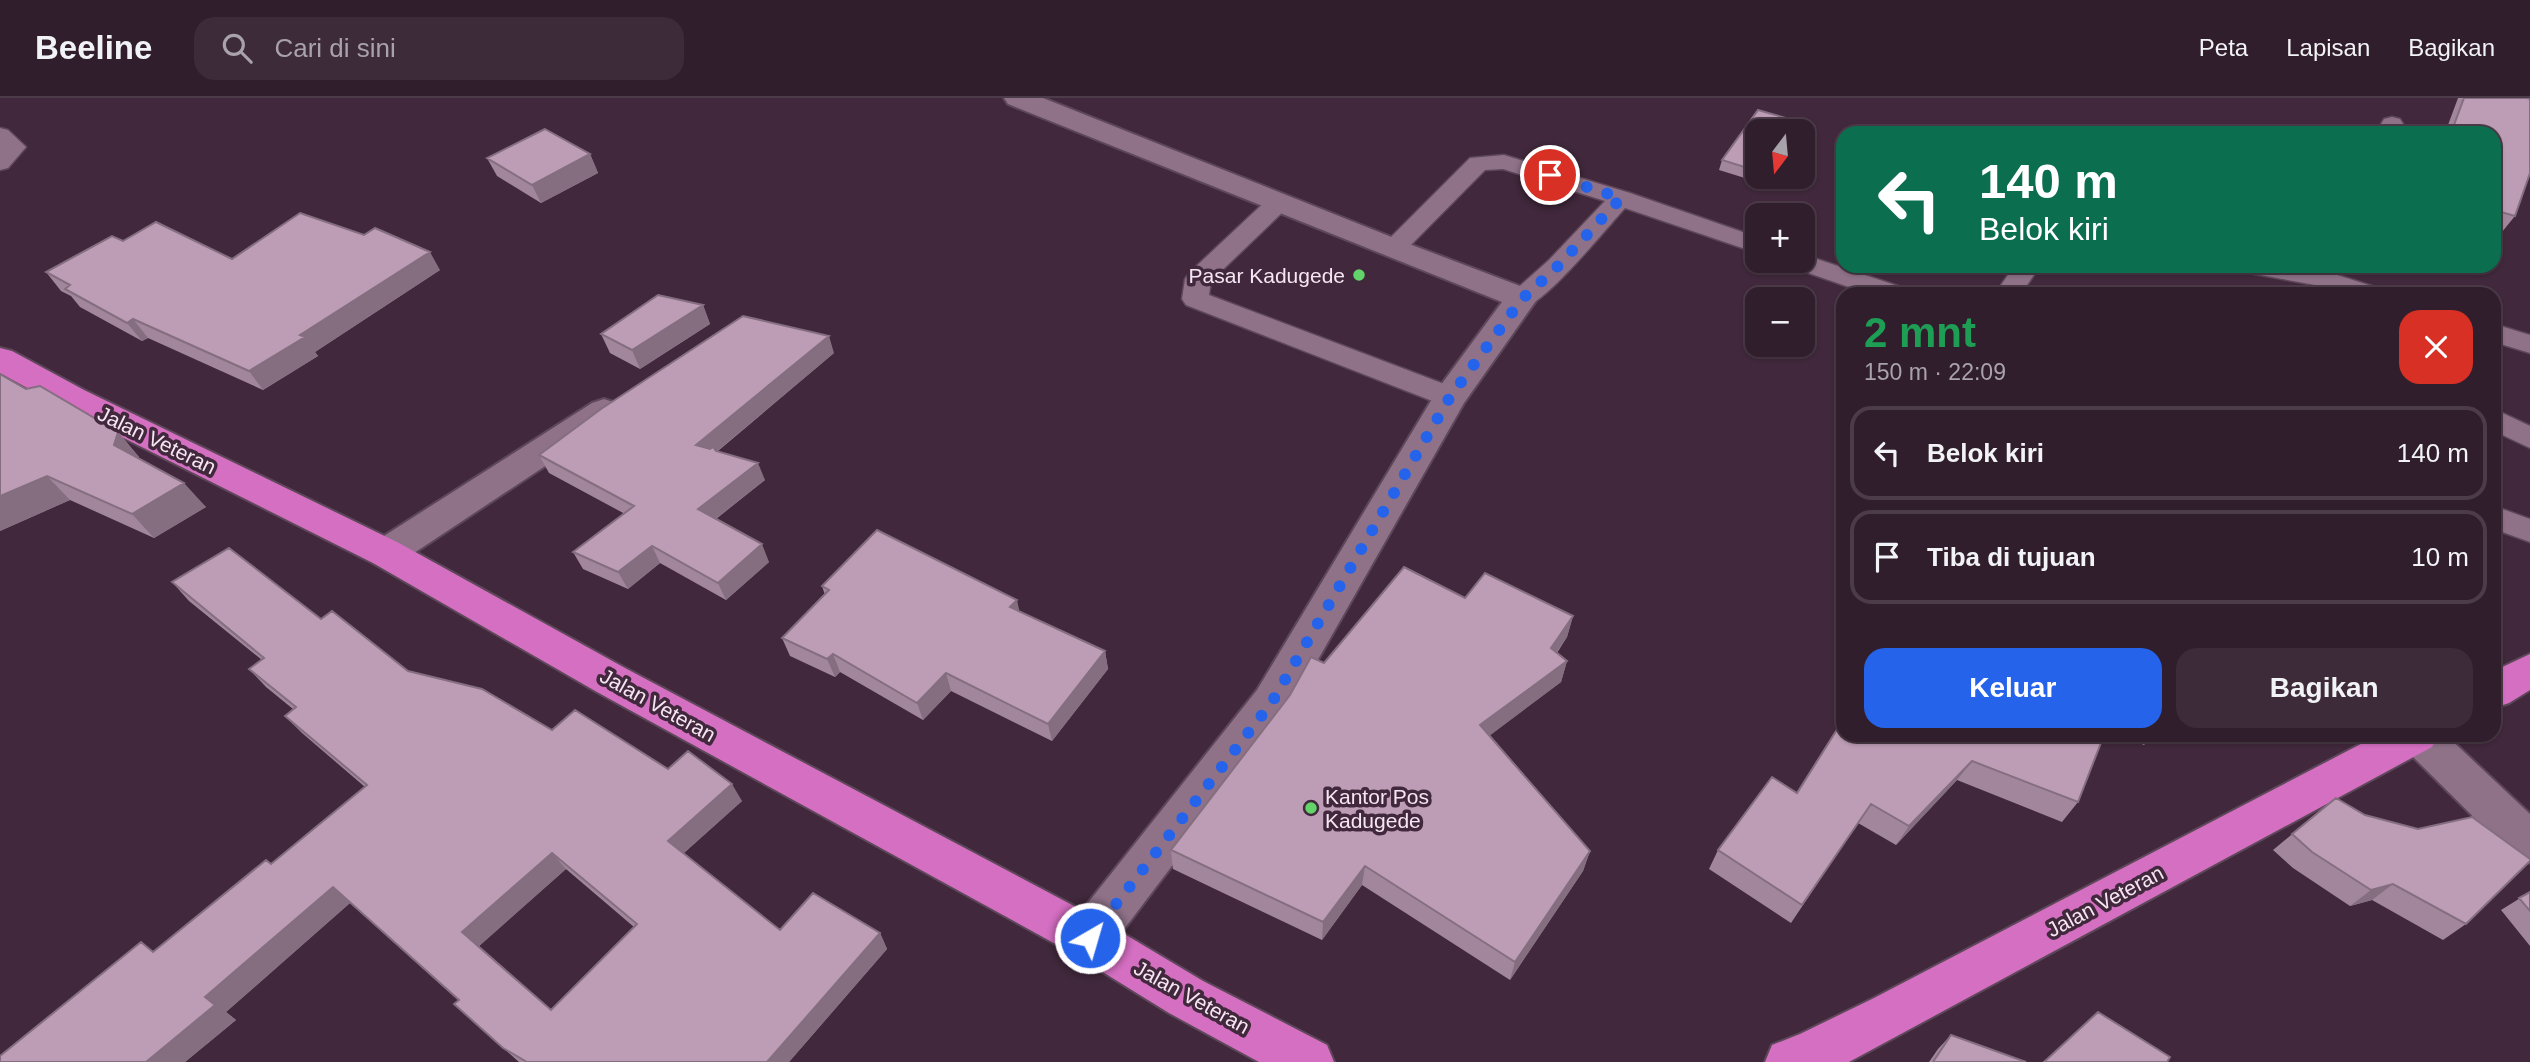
<!DOCTYPE html>
<html lang="id">
<head>
<meta charset="utf-8">
<style>
	:root { --surface:#311e2d; --page:#3d2b39; --text:#f1f3f6; --muted:#a8a2aa; --line:#4c3c49; --accent:#2563eb }
	body { margin:0; font-family:Helvetica,sans-serif; background:var(--page); color:var(--text); height:100vh; display:flex; flex-direction:column; font-size:26px; white-space:nowrap }
	* { box-sizing:border-box; margin:0 }
	p { font-size:23px; color:var(--muted) }
	.icon { flex:none; width:38px; height:38px; fill:none; stroke:currentColor; stroke-width:2; stroke-linecap:round; stroke-linejoin:round }
	.map { position:relative; flex:1; overflow:hidden }
	.panel { position:absolute; left:1836px; top:189px; width:665px; height:455px; display:flex; flex-direction:column; background:var(--surface); border-radius:21px; box-shadow:0 2px 5px #0004,0 0 0 2px var(--line) }
	.panel>* { flex:none }
	.hud { position:absolute; left:1836px; top:28px; width:665px; height:147px; border-radius:21px; box-shadow:0 2px 5px #0004,0 0 0 2px var(--line); background:#0b6e4f; color:#fff; overflow:hidden }
	.needle { width:46px; rotate:196deg }
	.controls { position:absolute; left:1745px; top:21px; display:grid; gap:14px }
	.controls a { display:grid; place-items:center; width:70px; height:70px; border-radius:14px; background:var(--surface); box-shadow:0 2px 5px #0004,0 0 0 2px var(--line); font-size:35px }
	.pin { position:absolute; display:grid; place-items:center; width:60px; height:60px; color:#fff; margin:-30px; border:4px solid #fff; border-radius:50%; box-shadow:0 2px 7px #0007 }
	.me { position:absolute; width:77px; margin:-38px; rotate:38deg; stroke-linejoin:round; filter:drop-shadow(0 0 5px #0008) }
	.turn { display:flex; align-items:center; gap:24px; height:147px; padding:0 28px; font-size:32px }
	.turn .icon { width:91px; height:91px; stroke-width:2.5 }
	.turn b { display:block; font-size:49px; line-height:60px }
	.round { display:grid; place-items:center; flex:none; width:74px; height:74px; border-radius:21px; background:var(--page) }
	.headline { display:flex; align-items:center; justify-content:space-between; height:119px; padding:0 28px }
	h1 { font-size:42px; font-weight:700; line-height:52px; color:#1e9e55 }
	.primary-button { display:flex; gap:14px; margin-top:auto; padding:14px 28px }
	.primary-button a { flex:1; height:80px; border-radius:21px; background:var(--accent); color:#fff; font-size:28px; font-weight:700; line-height:80px; text-align:center }
	.primary-button a+a { background:var(--page); color:var(--text) }
	ul { padding:0; list-style:none }
	li { display:flex; align-items:center; gap:21px; height:94px; margin:0 14px 10px; padding:0 14px; border:4px solid var(--line); border-radius:21px }
	li div { flex:1 }
	li b { display:block; font-size:26px }
	li em { font-style:normal }
	header { display:flex; align-items:center; gap:42px; box-sizing:border-box; height:98px; padding:0 35px; background:var(--surface); border-bottom:2px solid var(--line) }
	header strong { font-size:33px }
	nav { display:flex; gap:38px; margin-inline-start:auto; font-size:24px }
	.search { width:490px; height:63px; background:var(--page); display:flex; align-items:center; gap:18px; box-sizing:border-box; padding:0 24px; border-radius:21px; color:var(--muted); font-size:26px }
	.map>svg:first-child { display:block }
	.lines { fill:none; stroke-linecap:round; stroke-linejoin:round }
	.lane-casing { stroke:#5d4759; stroke-width:3 }
	.street-casing { stroke:#5d4759; stroke-width:4 }
	.highway-casing { stroke:#5d4759; stroke-width:4 }
	.lane { fill:#8f7288; fill-rule:evenodd }
	.street { fill:#8f7288; fill-rule:evenodd }
	.highway { fill:#d56fc2; fill-rule:evenodd }
	.wall { fill:#a2879c; fill-rule:evenodd }
	.shaded-wall { fill:#846e7f }
	.building { fill:#bc9db5; stroke:#846e7f; stroke-width:2; fill-rule:evenodd }
	.route { stroke:#2563eb; stroke-width:12; stroke-dasharray:0 21.6 }
	.poi-dot { fill:#62d469; stroke:#41283c; stroke-width:2.5 }
	.labels { text-anchor:middle; dominant-baseline:central; stroke-width:7; stroke-linejoin:round; paint-order:stroke }
	.poi-label { font-size:21px; fill:#f6e5f2; stroke:#41283c; text-anchor:end }
	.street-label { font-size:21px; fill:#f6e5f2; stroke:#41283c }
</style>
</head>
<body>
<header>
<strong>Beeline</strong>
<div class="search"><svg class="icon" aria-label="search" viewBox="0 0 24 24"><circle cx="10" cy="10" r="6"/><path d="M15 15l6 6"/></svg>Cari di sini</div>
<nav><a>Peta</a><a>Lapisan</a><a>Bagikan</a></nav>
</header>
<div class="map">
<svg width="2530" height="964" viewBox="0 0 2530 964">
	<rect width="100%" height="100%" fill="#41283c"/>
	<g class="lines">
		<defs>
			<path id="lane" d="M 2392,19 L 2400,21 L 2403,26 L 2398,35 L 2376,35 L 2384,21 Z
				M 0,30 L 8,32 L 26,49 L 8,70 L 0,72 Z
				M 1504,57 L 1630,95 L 1757,139 L 1757,155 L 1625,110 C 1606,131 1552,197 1529,207 C 1523,209 1519,207 1513,206 L 1509,200 L 1513,194 L 1549,162 L 1605,103 L 1503,71 L 1485,72 L 1402,156 L 1393,159 L 1384,156 L 1380,151 L 1384,146 L 1470,60 Z
				M 1278,98 L 1287,100 L 1290,105 L 1287,110 L 1211,183 L 1209,197 L 1460,292 L 1464,299 L 1460,306 L 1450,309 L 1440,306 L 1186,207 L 1182,201 L 1185,181 L 1189,175 L 1269,100 Z
				M 1802,156 L 1904,190 L 1908,196 L 1869,196 L 1791,169 L 1787,163 L 1802,163 Z
				M 2014,168 L 2040,168 L 2021,196 L 1995,196 Z
				M 2240,168 L 2297,168 L 2328,174 L 2378,190 L 2382,196 L 2342,196 L 2315,187 L 2244,174 Z
				M 2494,226 L 2530,237 L 2530,255 L 2494,244 Z
				M 2494,311 L 2530,328 L 2530,350 L 2494,333 Z
				M 2494,408 L 2530,421 L 2530,444 L 2494,431 Z"/>
			<path id="street" d="M 1004,0 L 1043,0 L 1404,144 L 1533,193 L 1538,200 L 1464,305 L 1287,616 L 1106,855 L 1089,862 L 1072,855 L 1066,840 L 1072,825 L 1257,592 L 1438,291 L 1502,204 L 1008,6 Z
				M 604,301 L 616,305 L 621,313 L 616,321 L 399,465 L 386,469 L 373,465 L 367,455 L 373,445 L 592,305 Z
				M 2397,637 L 2446,637 L 2530,716 L 2530,765 L 2514,759 L 2403,649 Z"/>
			<path id="highway" d="M 0,250 L 12,253 L 84,292 L 399,445 L 625,570 L 1106,825 L 1203,883 L 1327,947 L 1334,964 L 1259,964 L 1169,915 L 1072,855 L 597,594 L 373,465 L 60,308 L 0,275 Z
				M 2530,556 L 2530,592 L 2509,605 L 2494,610 L 2494,573 Z
				M 2378,637 L 2438,637 L 2432,649 L 1849,964 L 1765,964 L 1772,947 L 1800,936 L 1874,900 Z"/>
		</defs>
		<use href="#lane" class="lane-casing"/>
		<use href="#street" class="street-casing"/>
		<use href="#highway" class="highway-casing"/>
		<use href="#lane" class="lane"/>
		<use href="#street" class="street"/>
		<use href="#highway" class="highway"/>
	</g>
	<path class="wall" d="M 2458,0 L 2527,0 L 2515,118 L 2502,134 L 2494,131 L 2494,35 L 2445,35 Z
		M 1758,12 L 1814,28 L 1811,38 L 1802,51 L 1802,33 L 1757,33 L 1757,79 L 1784,79 L 1777,90 L 1719,72 L 1722,62 Z
		M 590,56 L 598,75 L 541,105 L 497,78 L 487,60 Z
		M 123,143 L 232,161 L 440,172 L 315,254 L 318,258 L 263,292 L 148,240 L 142,243 L 80,209 L 71,198 L 61,193 L 46,174 Z
		M 703,207 L 710,226 L 640,271 L 610,255 L 601,236 Z
		M 834,255 L 718,353 L 765,382 L 716,421 L 769,464 L 726,502 L 660,465 L 628,491 L 583,471 L 573,454 L 625,416 L 549,375 L 539,357 Z
		M 0,276 L 26,291 L 118,334 L 139,359 L 139,360 L 206,409 L 154,440 L 70,402 L 0,433 Z
		M 172,484 L 321,521 L 408,573 L 552,632 L 668,671 L 742,703 L 684,755 L 780,832 L 880,835 L 887,851 L 789,964 L 519,964 L 454,906 L 458,902 L 350,805 L 226,914 L 236,922 L 185,964 L 0,964 L 141,844 L 154,854 L 271,766 L 365,689 L 302,635 L 285,618 L 293,611 L 266,589 L 249,571 L 262,562 L 189,503 ZM 566,771 L 634,829 L 551,912 L 479,848 Z
		M 822,488 L 1019,514 L 1105,553 L 1108,571 L 1052,643 L 951,593 L 923,622 L 840,574 L 835,579 L 790,558 L 782,540 L 825,497 Z
		M 1573,518 L 1567,539 L 1557,555 L 1567,563 L 1561,584 L 1490,637 L 1590,753 L 1583,773 L 1510,882 L 1362,787 L 1322,842 L 1173,771 L 1171,752 L 1324,565 Z
		M 2104,637 L 2078,704 L 2062,724 L 1957,682 L 1896,747 L 1858,725 L 1791,825 L 1709,771 L 1718,752 L 1797,695 Z
		M 2121,637 L 2153,637 L 2144,647 Z
		M 2336,700 L 2466,826 L 2443,842 L 2372,802 L 2350,808 L 2293,770 L 2273,752 Z
		M 2530,794 L 2530,848 L 2501,812 Z
		M 1951,937 L 2026,964 L 1929,964 L 1938,951 Z"/>
	<path class="shaded-wall" d="M 1814,28 L 1811,38 L 1802,51 L 1802,46 Z
		M 590,56 L 598,75 L 541,105 L 532,87 Z
		M 1781,79 L 1784,79 L 1777,90 L 1780,80 Z
		M 430,154 L 440,172 L 315,254 L 318,258 L 263,292 L 249,273 L 300,237 Z
		M 703,207 L 710,226 L 640,271 L 632,252 Z
		M 133,221 L 148,240 L 142,243 L 127,225 Z
		M 829,238 L 834,255 L 704,364 L 696,347 Z
		M 118,334 L 139,359 L 136,371 L 114,347 Z
		M 758,365 L 765,382 L 706,428 L 698,411 Z
		M 47,378 L 70,402 L 0,433 L 0,398 Z
		M 184,385 L 206,409 L 154,440 L 132,416 Z
		M 762,446 L 769,464 L 726,502 L 718,485 Z
		M 652,448 L 660,465 L 628,491 L 618,474 Z
		M 1017,502 L 1021,520 L 1010,509 Z
		M 1573,518 L 1567,539 L 1545,571 L 1551,550 Z
		M 1105,553 L 1108,571 L 1052,643 L 1048,626 Z
		M 833,556 L 840,574 L 835,579 L 827,561 Z
		M 1567,563 L 1561,584 L 1476,648 L 1480,627 Z
		M 946,575 L 951,593 L 923,622 L 917,605 Z
		M 1972,663 L 1957,682 L 1896,747 L 1909,728 Z
		M 732,686 L 742,703 L 679,759 L 668,743 Z
		M 1590,753 L 1583,773 L 1510,882 L 1515,864 Z
		M 552,755 L 566,771 L 477,850 L 462,834 Z
		M 1365,768 L 1362,787 L 1322,842 L 1323,824 Z
		M 2393,786 L 2372,802 L 2350,808 L 2371,792 Z
		M 333,789 L 350,805 L 226,914 L 236,922 L 185,964 L 146,964 L 205,899 Z
		M 880,835 L 887,851 L 789,964 L 767,964 Z"/>
	<path class="building" d="M 2464,0 L 2527,0 L 2530,1 L 2530,75 L 2515,118 L 2494,112 L 2494,35 L 2451,35 Z
		M 1758,12 L 1814,28 L 1802,46 L 1802,33 L 1757,33 L 1757,73 L 1722,62 Z
		M 545,31 L 590,56 L 532,87 L 487,60 Z
		M 300,115 L 364,137 L 375,130 L 430,154 L 300,237 L 305,239 L 249,273 L 133,221 L 127,225 L 65,191 L 70,187 L 46,174 L 112,138 L 123,143 L 156,124 L 232,161 Z
		M 658,197 L 703,207 L 632,252 L 601,236 Z
		M 743,218 L 829,238 L 696,347 L 710,351 L 713,349 L 716,353 L 758,365 L 698,411 L 762,446 L 718,485 L 652,448 L 618,474 L 573,454 L 634,408 L 539,357 L 601,311 Z
		M 0,276 L 26,291 L 40,288 L 118,334 L 114,347 L 184,385 L 132,416 L 47,378 L 0,398 Z
		M 877,432 L 1017,502 L 1010,509 L 1105,553 L 1048,626 L 946,575 L 917,605 L 833,556 L 827,561 L 782,540 L 829,492 L 822,488 Z
		M 229,450 L 321,521 L 332,513 L 408,573 L 482,591 L 552,632 L 575,612 L 668,671 L 688,653 L 732,686 L 668,743 L 780,832 L 813,795 L 880,835 L 767,964 L 527,964 L 503,950 L 454,906 L 459,902 L 333,789 L 205,899 L 215,907 L 146,964 L 0,964 L 0,958 L 141,844 L 153,854 L 266,762 L 271,766 L 367,687 L 285,618 L 296,609 L 249,571 L 264,560 L 172,484 ZM 552,755 L 637,826 L 551,912 L 462,834 Z
		M 1404,469 L 1465,500 L 1485,475 L 1573,518 L 1551,550 L 1567,563 L 1480,627 L 1590,753 L 1515,864 L 1365,768 L 1323,824 L 1171,752 L 1290,597 L 1311,559 L 1324,565 Z
		M 1843,622 L 1843,637 L 2104,637 L 2078,704 L 1972,663 L 1909,728 L 1871,706 L 1802,807 L 1718,752 L 1772,679 L 1797,695 Z
		M 2336,700 L 2365,717 L 2418,731 L 2472,719 L 2530,761 L 2530,763 L 2466,826 L 2393,786 L 2371,792 L 2312,754 L 2292,736 Z
		M 2530,794 L 2530,813 L 2519,800 Z
		M 2098,914 L 2170,959 L 2167,964 L 2044,964 Z
		M 1951,937 L 2026,964 L 1933,964 Z"/>
	<g class="lines">
		<path class="route" d="M 1090,840 L 1272,604 L 1450,299 L 1522,201 L 1558,168 L 1621,100 L 1550,77"/>
	</g>
	<g class="poi-dot">
		<circle cx="1359" cy="177" r="7"/>
		<circle cx="1311" cy="710" r="7"/>
	</g>
	<g class="labels">
		<g class="poi-label">
			<text x="1345" y="177">Pasar Kadugede</text>
			<text x="1325" y="698" text-anchor="start">Kantor Pos<tspan x="1325" dy="24">Kadugede</tspan></text>
		</g>
		<g class="street-label">
			<text transform="translate(157 342) rotate(26)">Jalan Veteran</text>
			<text transform="translate(658 607) rotate(29)">Jalan Veteran</text>
			<text transform="translate(2105 803) rotate(-28)">Jalan Veteran</text>
			<text transform="translate(1192 899) rotate(29)">Jalan Veteran</text>
		</g>
	</g>
</svg>
<div class="controls">
<a><svg class="needle" viewBox="-14 -14 28 28"><path d="M0-13l5 13h-10z" fill="#e53935"/><path d="M0 13l5-13h-10z" fill="#a8a2aa"/></svg></a>
<a>+</a>
<a>−</a>
</div>
<div class="pin" style="left:1550px;top:77px;background:#d93025"><svg class="icon" aria-label="arrive" viewBox="0 0 24 24"><path d="M6 21V4h12l-3 4 3 4H6"/></svg></div>
<svg class="me" style="left:1090px;top:840px" viewBox="-20 -20 40 40"><circle r="17" fill="#2563eb" stroke="#fff" stroke-width="3"/><path d="M0-11L8 9 0 5-8 9z" fill="#fff"/></svg>
<div class="hud">
<div class="turn"><svg class="icon" aria-label="left" viewBox="0 0 24 24"><path d="M17 20v-9H6M10 6l-5 5 5 5"/></svg><div><b>140 m</b>Belok kiri</div></div>
</div>
<section class="panel">
<div class="headline"><div><h1>2 mnt</h1><p>150 m · 22:09</p></div><a class="round" style="background:#d93025;color:#fff"><svg class="icon" aria-label="close" viewBox="0 0 24 24"><path d="M6 6l12 12M18 6L6 18"/></svg></a></div>
<ul>
<li><svg class="icon" aria-label="left" viewBox="0 0 24 24"><path d="M17 20v-9H6M10 6l-5 5 5 5"/></svg><div><b>Belok kiri</b></div><em>140 m</em></li>
<li><svg class="icon" aria-label="arrive" viewBox="0 0 24 24"><path d="M6 21V4h12l-3 4 3 4H6"/></svg><div><b>Tiba di tujuan</b></div><em>10 m</em></li>
</ul>
<div class="primary-button"><a>Keluar</a><a>Bagikan</a></div>
</section>
</div>
</body>
</html>
